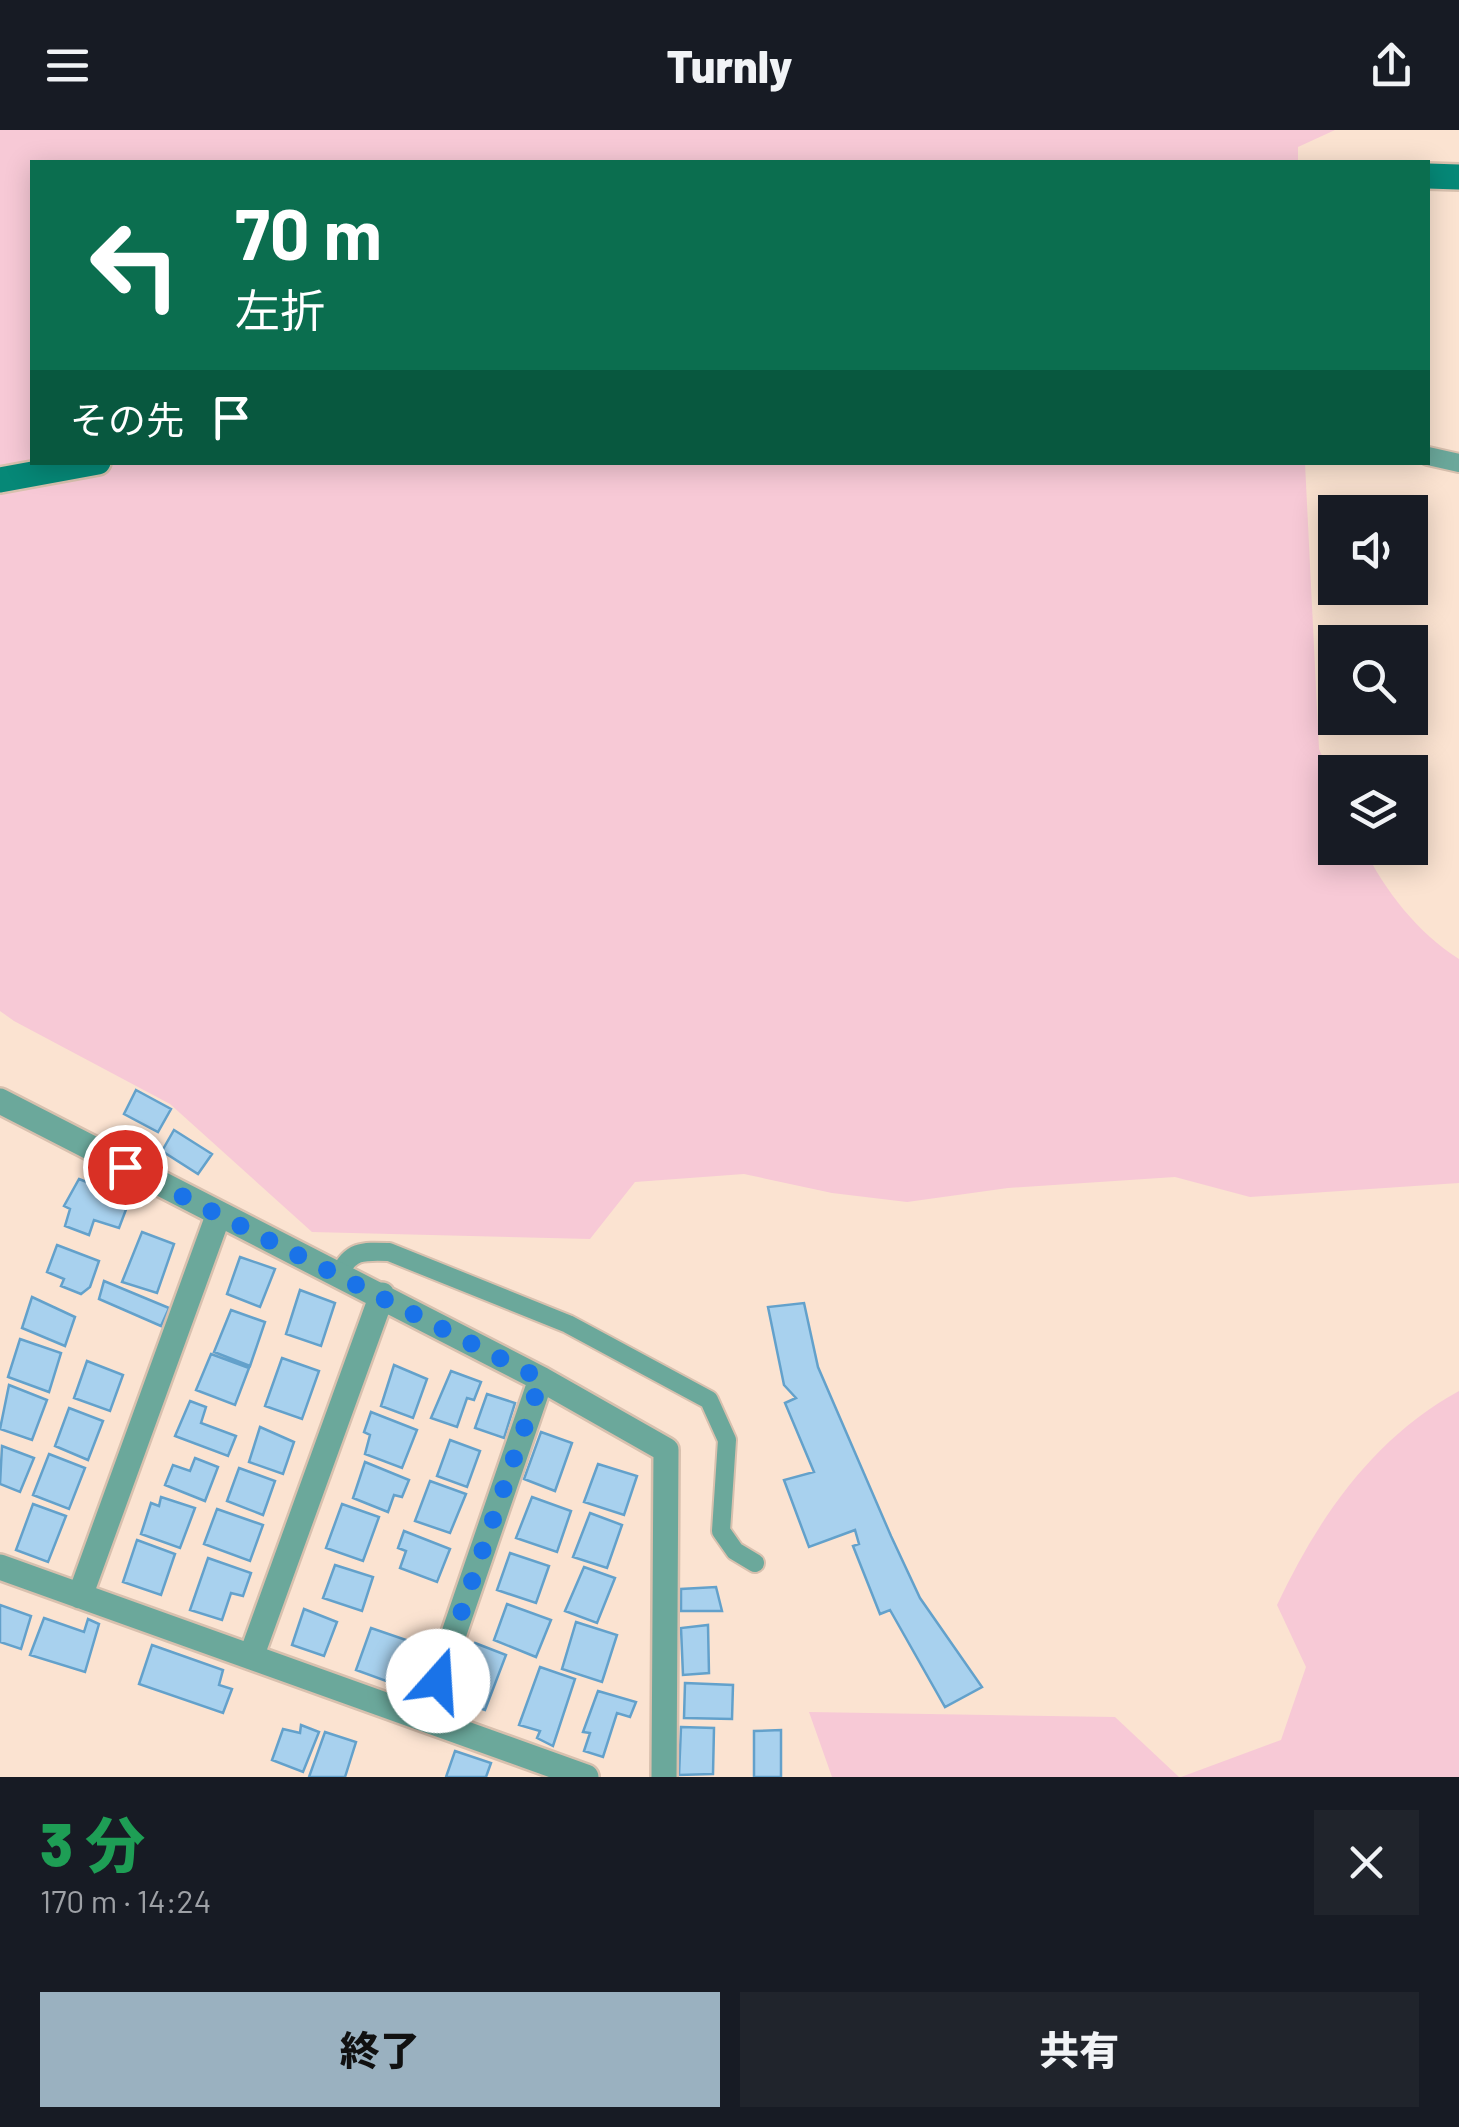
<!DOCTYPE html>
<html lang="ja">
<head>
<meta charset="utf-8">
<style>
	:root { --surface:#171b24; --page:#20242c; --text:#f1f3f6; --muted:#9ea1a6; --accent:#9ab1c0 }
	body { margin:0; font-family:Barlow,"Noto Sans JP",sans-serif; background:var(--page); color:var(--text); height:100vh; display:flex; flex-direction:column; font-size:38px; white-space:nowrap }
	* { box-sizing:border-box; margin:0 }
	p { font-size:32px; color:var(--muted) }
	.icon { flex:none; width:55px; height:55px; fill:none; stroke:currentColor; stroke-width:2; stroke-linecap:round; stroke-linejoin:round }
	.map { position:relative; height:1647px; overflow:hidden }
	.details { display:flex; flex-direction:column; background:var(--surface); flex:1 }
	.details>* { flex:none }
	.hud { position:absolute; left:30px; top:30px; width:1400px; height:305px; border-radius:0px; box-shadow:0 5px 25px #0003; background:#0b6e4f; color:#fff; overflow:hidden }
	.buttons { position:absolute; left:1318px; top:365px; display:grid; gap:20px }
	.buttons a { display:grid; place-items:center; width:110px; height:110px; border-radius:0px; background:var(--surface); box-shadow:0 5px 25px #0003; font-size:50px }
	.pin { position:absolute; display:grid; place-items:center; width:85px; height:85px; color:#fff; margin:-42px; border:5px solid #fff; border-radius:50%; box-shadow:0 2px 10px #0007 }
	.me { position:absolute; width:110px; margin:-55px; rotate:19deg; stroke-linejoin:round; filter:drop-shadow(0 0 8px #0008) }
	.turn { display:flex; align-items:center; gap:35px; height:210px; padding:0 40px; font-size:45px }
	.turn .icon { width:130px; height:130px; stroke-width:2.5 }
	.turn b { display:block; font-size:70px; line-height:85px }
	.then { display:flex; align-items:center; height:95px; padding:0 40px; background:#0003; gap:20px; font-size:38px }
	.round { display:grid; place-items:center; flex:none; width:105px; height:105px; border-radius:0px; background:var(--page) }
	.summary { display:flex; align-items:center; justify-content:space-between; height:170px; padding:0 40px }
	h1 { font-size:60px; font-weight:800; line-height:75px; color:#1e9e55 }
	.button { display:flex; gap:20px; margin-top:auto; padding:20px 40px }
	.button a { flex:1; height:115px; border-radius:0px; background:var(--accent); color:#111; font-size:40px; font-weight:800; line-height:115px; text-align:center }
	.button a+a { background:var(--page); color:var(--text) }
	header { display:flex; justify-content:space-between; align-items:center; height:130px; padding:0 40px; background:var(--surface); font-size:45px; font-weight:800 }
	.map>svg:first-child { display:block }
	.green { fill:#f7c9d6 }
	.building { fill:#a8d1ee; stroke:#63a1cb; stroke-width:2.5 }
	.lines { fill:none; stroke-linecap:round; stroke-linejoin:round }
	.lane-casing { stroke:#d8c0ae; stroke-width:22 }
	.street-casing { stroke:#d8c0ae; stroke-width:30 }
	.secondary-casing { stroke:#d8c0ae; stroke-width:30 }
	.lane { stroke:#6ba89b; stroke-width:18 }
	.street { stroke:#6ba89b; stroke-width:25 }
	.secondary { stroke:#068877; stroke-width:25 }
	.route { stroke:#1a73e8; stroke-width:18; stroke-dasharray:0 32.4 }
</style>
</head>
<body>
<header><svg class="icon" aria-label="menu" viewBox="0 0 24 24"><path d="M4 6h16M4 12h16M4 18h16"/></svg>Turnly<svg class="icon" aria-label="share" viewBox="0 0 24 24"><path d="M12 15V3M7 8l5-5 5 5M5 13v7h14v-7"/></svg></header>
<div class="map">
<svg width="1459" height="1647" viewBox="0 0 1459 1647">
	<rect width="100%" height="100%" fill="#fbe3d1"/>
	<path class="green" d="M 0,0 L 1335,0 L 1298,17 L 1298,32 L 32,32 L 32,332 L 1305,333 L 1319,619 L 1335,654 L 1335,718 L 1364,718 C 1384,760 1419,804 1459,829 L 1459,1053 L 1250,1067 L 1175,1047 L 1008,1058 L 907,1072 L 832,1063 L 744,1044 L 635,1052 L 590,1109 L 312,1102 L 170,974 L 14,891 L 0,881 Z
		M 1459,1261 L 1459,1647 L 1181,1647 L 1281,1610 L 1306,1537 L 1277,1475 C 1318,1388 1373,1308 1459,1261 Z
		M 809,1582 L 1115,1587 L 1179,1647 L 832,1647 Z"/>
	<path class="building" d="M 136,960 L 171,979 L 158,1002 L 124,984 Z
		M 174,1000 L 212,1024 L 198,1044 L 162,1021 Z
		M 79,1049 L 130,1069 L 119,1098 L 94,1090 L 89,1105 L 65,1096 L 70,1079 L 64,1076 Z
		M 142,1102 L 174,1114 L 157,1163 L 122,1152 Z
		M 57,1115 L 99,1131 L 90,1157 L 81,1164 L 61,1156 L 64,1149 L 47,1142 Z
		M 240,1127 L 275,1139 L 260,1177 L 227,1164 Z
		M 104,1151 L 169,1178 L 161,1196 L 99,1169 Z
		M 300,1160 L 335,1173 L 321,1216 L 286,1204 Z
		M 32,1167 L 75,1187 L 65,1216 L 22,1198 Z
		M 804,1173 L 818,1237 L 891,1406 L 920,1468 L 982,1557 L 945,1577 L 890,1480 L 880,1484 L 853,1416 L 859,1414 L 855,1400 L 809,1417 L 784,1350 L 814,1342 L 785,1273 L 796,1268 L 784,1255 L 768,1177 Z
		M 231,1180 L 265,1192 L 250,1236 L 214,1222 Z
		M 20,1209 L 61,1223 L 49,1262 L 8,1247 Z
		M 211,1224 L 249,1238 L 235,1275 L 196,1260 Z
		M 282,1228 L 319,1241 L 302,1289 L 265,1276 Z
		M 87,1231 L 123,1245 L 110,1281 L 74,1268 Z
		M 394,1235 L 427,1249 L 413,1288 L 381,1276 Z
		M 451,1241 L 481,1252 L 474,1270 L 467,1268 L 457,1297 L 431,1288 Z
		M 9,1255 L 47,1270 L 32,1310 L 0,1299 Z
		M 487,1264 L 515,1273 L 504,1308 L 475,1298 Z
		M 190,1271 L 206,1277 L 201,1293 L 236,1306 L 228,1326 L 175,1306 Z
		M 69,1278 L 103,1291 L 88,1330 L 55,1316 Z
		M 371,1282 L 417,1300 L 402,1338 L 365,1324 L 370,1305 L 364,1302 Z
		M 260,1297 L 294,1312 L 283,1344 L 249,1332 Z
		M 541,1302 L 572,1313 L 555,1361 L 524,1349 Z
		M 450,1310 L 480,1321 L 467,1357 L 437,1346 Z
		M 2,1316 L 34,1328 L 20,1362 L 0,1354 Z
		M 49,1324 L 85,1338 L 69,1379 L 33,1365 Z
		M 195,1328 L 218,1337 L 205,1371 L 165,1355 L 173,1335 L 190,1341 Z
		M 365,1332 L 409,1350 L 402,1367 L 394,1365 L 388,1382 L 353,1368 Z
		M 598,1334 L 637,1346 L 624,1385 L 584,1372 Z
		M 239,1338 L 275,1351 L 263,1385 L 227,1371 Z
		M 430,1351 L 466,1364 L 450,1403 L 415,1391 Z
		M 161,1367 L 195,1378 L 180,1418 L 141,1404 L 151,1373 L 159,1376 Z
		M 532,1367 L 571,1381 L 557,1422 L 516,1408 Z
		M 33,1374 L 66,1386 L 48,1432 L 16,1420 Z
		M 342,1374 L 379,1387 L 363,1431 L 326,1418 Z
		M 217,1379 L 263,1395 L 250,1431 L 204,1414 Z
		M 590,1383 L 622,1395 L 607,1438 L 573,1427 Z
		M 404,1401 L 450,1419 L 437,1452 L 400,1438 L 406,1421 L 398,1418 Z
		M 137,1410 L 175,1424 L 161,1465 L 123,1452 Z
		M 510,1423 L 549,1436 L 536,1473 L 497,1460 Z
		M 208,1428 L 251,1443 L 243,1466 L 231,1463 L 222,1490 L 190,1480 Z
		M 335,1435 L 373,1447 L 362,1481 L 323,1468 Z
		M 584,1437 L 615,1448 L 597,1493 L 565,1481 Z
		M 716,1457 L 722,1481 L 681,1481 L 681,1459 Z
		M 507,1474 L 551,1490 L 536,1527 L 494,1510 Z
		M 0,1475 L 31,1486 L 21,1519 L 0,1512 Z
		M 304,1479 L 337,1492 L 324,1526 L 292,1515 Z
		M 44,1488 L 84,1502 L 88,1489 L 99,1494 L 85,1542 L 30,1525 Z
		M 576,1492 L 617,1505 L 602,1552 L 562,1539 Z
		M 708,1495 L 709,1543 L 683,1545 L 681,1498 Z
		M 371,1498 L 412,1512 L 397,1555 L 356,1540 Z
		M 475,1513 L 506,1525 L 485,1580 L 454,1570 Z
		M 152,1515 L 223,1540 L 219,1555 L 232,1559 L 223,1583 L 139,1554 Z
		M 540,1537 L 575,1549 L 553,1616 L 537,1608 L 540,1601 L 519,1595 Z
		M 685,1553 L 733,1555 L 732,1589 L 684,1588 Z
		M 598,1561 L 636,1572 L 630,1587 L 617,1583 L 603,1627 L 584,1621 L 590,1603 L 583,1602 Z
		M 301,1595 L 319,1602 L 303,1642 L 272,1630 L 283,1599 L 300,1603 Z
		M 681,1597 L 714,1598 L 713,1644 L 679,1645 Z
		M 781,1600 L 781,1647 L 754,1647 L 754,1601 Z
		M 325,1602 L 356,1612 L 345,1647 L 309,1647 Z
		M 455,1621 L 491,1633 L 486,1647 L 446,1647 Z"/>
	<g class="lines">
		<defs>
			<path id="lane" d="M 1428,326 L 1459,333
				M 339,1145 C 350,1120 363,1121 389,1122 L 568,1194 L 709,1270 L 727,1310 L 721,1401 L 735,1421 L 755,1433"/>
			<path id="street" d="M 0,971 L 541,1249 L 666,1320 L 664,1647
				M 0,1437 L 586,1647
				M 80,1466 L 218,1086
				M 251,1527 L 382,1165
				M 425,1588 L 541,1249"/>
			<path id="secondary" d="M 1428,46 L 1459,47
				M 0,350 L 98,332"/>
		</defs>
		<use href="#lane" class="lane-casing"/>
		<use href="#street" class="street-casing"/>
		<use href="#secondary" class="secondary-casing"/>
		<use href="#lane" class="lane"/>
		<use href="#street" class="street"/>
		<use href="#secondary" class="secondary"/>
	</g>
	<g class="lines">
		<path class="route" d="M 125,1037 L 541,1249 L 438,1551"/>
	</g>
</svg>
<div class="buttons">
<a><svg class="icon" aria-label="sound" viewBox="0 0 24 24"><path d="M4 9h4l5-4v14l-5-4H4zM17 9q2 3 0 6"/></svg></a>
<a><svg class="icon" aria-label="search" viewBox="0 0 24 24"><circle cx="10" cy="10" r="6"/><path d="M15 15l6 6"/></svg></a>
<a><svg class="icon" aria-label="layers" viewBox="0 0 24 24"><path d="M12 4l9 5-9 5-9-5zM3 14l9 5 9-5"/></svg></a>
</div>
<div class="pin" style="left:125px;top:1037px;background:#d93025"><svg class="icon" aria-label="arrive" viewBox="0 0 24 24"><path d="M6 21V4h12l-3 4 3 4H6"/></svg></div>
<svg class="me" style="left:438px;top:1551px" viewBox="-20 -20 40 40"><circle r="19" fill="#fff"/><path d="M0-13L10 11 0 6-10 11z" fill="#1a73e8"/></svg>
<div class="hud">
<div class="turn"><svg class="icon" aria-label="left" viewBox="0 0 24 24"><path d="M17 20v-9H6M10 6l-5 5 5 5"/></svg><div><b>70 m</b>左折</div></div>
<div class="then">その先<svg class="icon" aria-label="arrive" viewBox="0 0 24 24"><path d="M6 21V4h12l-3 4 3 4H6"/></svg></div>
</div>
</div>
<section class="details">
<div class="summary"><div><h1>3 分</h1><p>170 m · 14:24</p></div><a class="round"><svg class="icon" aria-label="close" viewBox="0 0 24 24"><path d="M6 6l12 12M18 6L6 18"/></svg></a></div>
<div class="button"><a>終了</a><a>共有</a></div>
</section>
</body>
</html>
